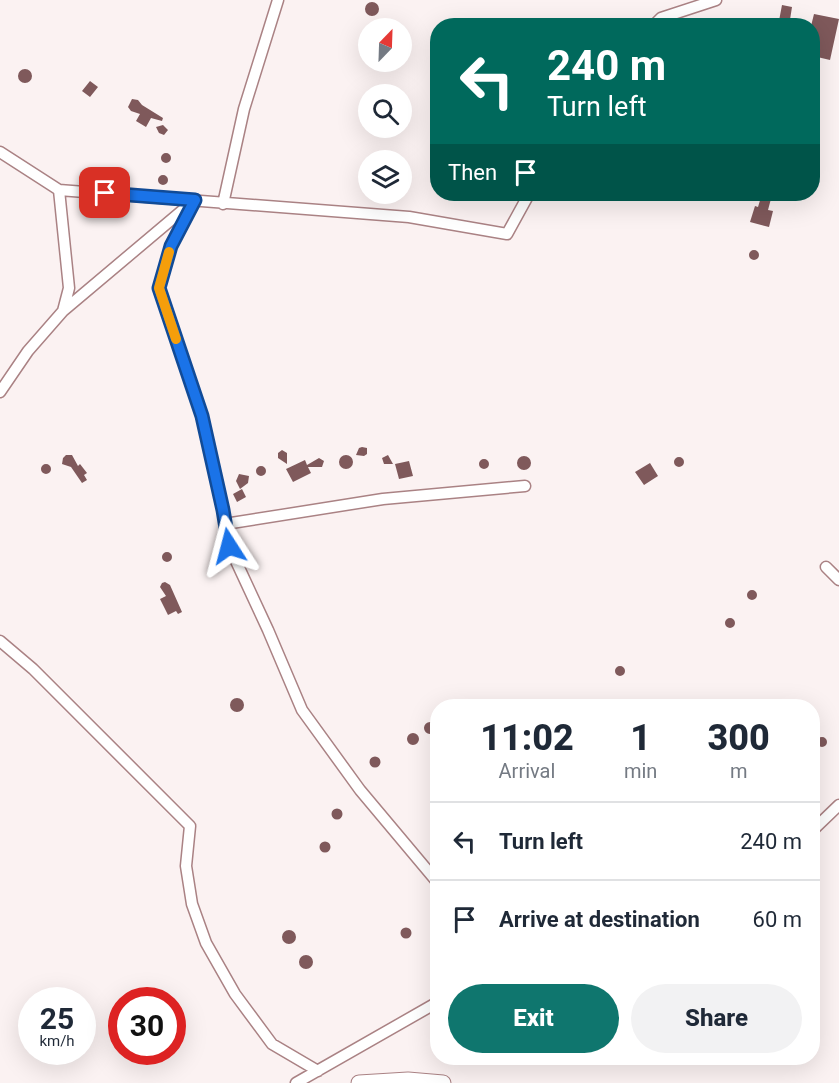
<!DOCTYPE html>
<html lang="en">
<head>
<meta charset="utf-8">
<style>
	:root { --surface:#fff; --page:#f2f2f3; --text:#1f2937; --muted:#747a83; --line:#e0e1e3; --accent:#0f766e }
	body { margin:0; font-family:Roboto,sans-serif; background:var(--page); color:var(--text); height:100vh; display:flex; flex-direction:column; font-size:22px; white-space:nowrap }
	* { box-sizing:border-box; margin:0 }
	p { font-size:20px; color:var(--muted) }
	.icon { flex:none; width:33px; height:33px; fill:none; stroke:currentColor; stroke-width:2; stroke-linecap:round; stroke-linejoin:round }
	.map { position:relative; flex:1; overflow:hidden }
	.drawer { position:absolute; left:430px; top:699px; width:390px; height:366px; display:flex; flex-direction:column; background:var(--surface); border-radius:24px; box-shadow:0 6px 24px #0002 }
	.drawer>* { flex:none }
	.banner { position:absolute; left:430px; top:18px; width:390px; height:183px; border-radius:24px; box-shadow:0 6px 24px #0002; background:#00695c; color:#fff; overflow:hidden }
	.needle { width:39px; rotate:23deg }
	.controls { position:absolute; left:358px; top:18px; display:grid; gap:12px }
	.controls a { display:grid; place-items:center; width:54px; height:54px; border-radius:50%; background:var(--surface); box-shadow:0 6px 24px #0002; font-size:30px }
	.speed { position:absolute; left:18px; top:987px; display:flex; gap:12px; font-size:30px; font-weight:700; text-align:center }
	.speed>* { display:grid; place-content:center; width:78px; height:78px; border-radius:50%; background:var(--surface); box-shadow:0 6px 24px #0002; line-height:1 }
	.speed small { font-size:15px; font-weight:400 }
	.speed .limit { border:9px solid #d22; background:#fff; color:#111 }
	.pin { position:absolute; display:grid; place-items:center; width:51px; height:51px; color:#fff; margin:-26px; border-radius:12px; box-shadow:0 3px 9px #0006 }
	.me { position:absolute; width:66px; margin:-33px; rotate:351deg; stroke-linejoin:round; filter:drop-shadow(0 0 4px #0008) }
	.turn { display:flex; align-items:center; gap:21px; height:126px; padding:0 18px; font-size:27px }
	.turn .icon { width:78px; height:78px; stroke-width:2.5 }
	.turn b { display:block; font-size:42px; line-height:51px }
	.then { display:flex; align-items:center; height:57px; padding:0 18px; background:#0003; gap:12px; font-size:22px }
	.eta { display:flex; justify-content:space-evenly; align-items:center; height:102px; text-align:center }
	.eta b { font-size:36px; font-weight:800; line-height:42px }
	.cta { display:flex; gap:12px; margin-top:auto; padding:12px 18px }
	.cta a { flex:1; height:69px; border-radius:36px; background:var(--accent); color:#fff; font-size:24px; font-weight:800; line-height:69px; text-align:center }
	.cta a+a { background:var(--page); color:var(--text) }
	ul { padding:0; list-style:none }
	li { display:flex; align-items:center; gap:18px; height:78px; padding:0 18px; border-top:2px solid var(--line) }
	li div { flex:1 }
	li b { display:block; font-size:22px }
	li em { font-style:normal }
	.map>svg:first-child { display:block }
	.building { fill:#7f595b }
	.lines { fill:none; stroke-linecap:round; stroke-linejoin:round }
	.minor-casing { stroke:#aa8284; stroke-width:13 }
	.secondary-casing { stroke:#aa8284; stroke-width:17 }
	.minor { stroke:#fff; stroke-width:10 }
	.secondary { stroke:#fff; stroke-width:15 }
	.route-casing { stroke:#114b97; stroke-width:15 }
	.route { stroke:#1a73e8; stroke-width:10 }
	.slow { stroke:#f59e0b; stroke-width:10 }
</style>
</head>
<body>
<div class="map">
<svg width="839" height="1083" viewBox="0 0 839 1083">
	<rect width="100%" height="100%" fill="#fbf2f2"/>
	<path class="building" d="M365 9a7 7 0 1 1 14 0a7 7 0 1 1-14 0Z
		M 782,5 L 792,7 L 789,26 L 778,26 Z
		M 814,14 L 839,19 L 830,60 L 813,56 L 813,26 L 811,26 Z
		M18 76a7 7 0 1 1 14 0a7 7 0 1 1-14 0Z
		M 90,81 L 98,87 L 90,97 L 82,91 Z
		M 132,99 L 138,100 L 142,105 L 163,118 L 162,121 L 151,118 L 146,127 L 136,121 L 140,114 L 131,111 L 128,107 Z
		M 163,125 L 168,130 L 164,135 L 159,133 L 156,127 Z
		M161 158a5 5 0 1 1 10 0a5 5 0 1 1-10 0Z
		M158 180a5 5 0 1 1 10 0a5 5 0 1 1-10 0Z
		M 762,194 L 772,195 L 768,210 L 773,211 L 769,227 L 750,222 L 755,206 L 758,207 Z
		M749 255a5 5 0 1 1 10 0a5 5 0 1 1-10 0Z
		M 362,447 L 367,448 L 367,454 L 364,456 L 356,455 L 359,448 Z
		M 282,450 L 287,453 L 287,464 L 278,458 L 278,453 Z
		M 66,455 L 72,455 L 78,466 L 80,464 L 87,473 L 84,475 L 87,480 L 82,483 L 71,467 L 62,464 L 63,458 Z
		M 388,455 L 393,464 L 384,464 L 382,458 Z
		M339 462a7 7 0 1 1 14 0a7 7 0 1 1-14 0Z
		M517 463a7 7 0 1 1 14 0a7 7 0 1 1-14 0Z
		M674 462a5 5 0 1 1 10 0a5 5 0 1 1-10 0Z
		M 319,458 L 324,461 L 322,467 L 308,467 L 311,473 L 293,482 L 286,469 L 305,460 L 307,465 Z
		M479 464a5 5 0 1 1 10 0a5 5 0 1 1-10 0Z
		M 409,461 L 413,476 L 399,479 L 395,464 Z
		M 650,463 L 658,476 L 644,485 L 635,472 Z
		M41 469a5 5 0 1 1 10 0a5 5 0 1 1-10 0Z
		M256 471a5 5 0 1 1 10 0a5 5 0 1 1-10 0Z
		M 239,474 L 249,476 L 248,483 L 240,489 L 236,481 Z
		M 242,489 L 246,497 L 237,502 L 233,494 Z
		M162 557a5 5 0 1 1 10 0a5 5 0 1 1-10 0Z
		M 165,582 L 170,585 L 182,612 L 178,614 L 176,611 L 168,615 L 160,599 L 166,596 L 160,587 L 162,583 Z
		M747 595a5 5 0 1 1 10 0a5 5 0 1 1-10 0Z
		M725 623a5 5 0 1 1 10 0a5 5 0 1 1-10 0Z
		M615 671a5 5 0 1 1 10 0a5 5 0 1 1-10 0Z
		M230 705a7 7 0 1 1 14 0a7 7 0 1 1-14 0Z
		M424 728a6 6 0 1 1 12 0a6 6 0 1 1-12 0Z
		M407 739a6 6 0 1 1 12 0a6 6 0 1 1-12 0Z
		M817 742a5 5 0 1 1 10 0a5 5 0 1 1-10 0Z
		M369.5 762a5.5 5.5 0 1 1 11 0a5.5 5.5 0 1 1-11 0Z
		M331.5 814a5.5 5.5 0 1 1 11 0a5.5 5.5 0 1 1-11 0Z
		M319.5 847a5.5 5.5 0 1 1 11 0a5.5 5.5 0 1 1-11 0Z
		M400.5 933a5.5 5.5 0 1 1 11 0a5.5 5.5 0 1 1-11 0Z
		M282 937a7 7 0 1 1 14 0a7 7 0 1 1-14 0Z
		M299 962a7 7 0 1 1 14 0a7 7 0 1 1-14 0Z"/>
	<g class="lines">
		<defs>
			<path id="minor" d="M 653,26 L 661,18 L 716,0
				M 0,152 L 59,190 L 409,217 L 507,234 L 529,194
				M 195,200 L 171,246 L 159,288 L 202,416 L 223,510 L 229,546 L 268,630 L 302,710 L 360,790 L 438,883
				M 223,204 L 244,109 L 278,0
				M 63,311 L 190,204
				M 0,392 L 28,351 L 63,311 L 69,288 L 59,190
				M 225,524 L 383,499 L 525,486
				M 826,567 L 839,580
				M 0,641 L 33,669 L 190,826 L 186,866 L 192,904 L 206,943 L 235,994 L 272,1044 L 318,1071
				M 813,830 L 839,805
				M 296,1083 L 438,1002"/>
			<path id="secondary" d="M 359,1083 L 408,1080 L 443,1083"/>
		</defs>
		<use href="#minor" class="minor-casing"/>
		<use href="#secondary" class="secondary-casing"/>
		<use href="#minor" class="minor"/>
		<use href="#secondary" class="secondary"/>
	</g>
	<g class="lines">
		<defs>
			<path id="route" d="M 105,193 L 195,200 L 171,246 L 159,288 L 202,416 L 223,510 L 229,546"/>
		</defs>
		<use href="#route" class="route-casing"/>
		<use href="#route" class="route"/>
		<path class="slow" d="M 169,252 L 159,288 L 176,339"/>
	</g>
</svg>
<div class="controls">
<a><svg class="needle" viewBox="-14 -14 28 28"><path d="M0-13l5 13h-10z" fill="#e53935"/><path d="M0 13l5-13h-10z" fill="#747a83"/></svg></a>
<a><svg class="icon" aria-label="search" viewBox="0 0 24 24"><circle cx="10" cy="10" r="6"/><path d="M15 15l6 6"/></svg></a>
<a><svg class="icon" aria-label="layers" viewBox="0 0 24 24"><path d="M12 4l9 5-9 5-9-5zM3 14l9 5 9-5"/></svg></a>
</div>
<div class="speed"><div>25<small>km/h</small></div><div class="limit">30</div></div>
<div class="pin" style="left:105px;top:193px;background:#d93025"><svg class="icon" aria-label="arrive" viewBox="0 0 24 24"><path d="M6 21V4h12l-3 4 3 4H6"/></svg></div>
<svg class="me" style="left:229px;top:546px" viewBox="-20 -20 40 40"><path d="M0-17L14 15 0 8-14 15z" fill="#1a73e8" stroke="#fff" stroke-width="4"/></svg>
<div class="banner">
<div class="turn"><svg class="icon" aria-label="left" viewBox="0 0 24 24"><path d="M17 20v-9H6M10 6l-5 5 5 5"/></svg><div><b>240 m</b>Turn left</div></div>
<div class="then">Then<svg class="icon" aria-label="arrive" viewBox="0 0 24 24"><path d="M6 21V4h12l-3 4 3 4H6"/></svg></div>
</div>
<section class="drawer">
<div class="eta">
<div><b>11:02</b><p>Arrival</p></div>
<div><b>1</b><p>min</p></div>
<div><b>300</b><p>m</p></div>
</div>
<ul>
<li><svg class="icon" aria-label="left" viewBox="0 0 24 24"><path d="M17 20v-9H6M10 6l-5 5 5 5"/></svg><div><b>Turn left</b></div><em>240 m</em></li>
<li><svg class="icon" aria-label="arrive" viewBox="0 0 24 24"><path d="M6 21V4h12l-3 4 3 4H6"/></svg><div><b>Arrive at destination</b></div><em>60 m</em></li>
</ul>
<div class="cta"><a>Exit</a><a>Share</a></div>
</section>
</div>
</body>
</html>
